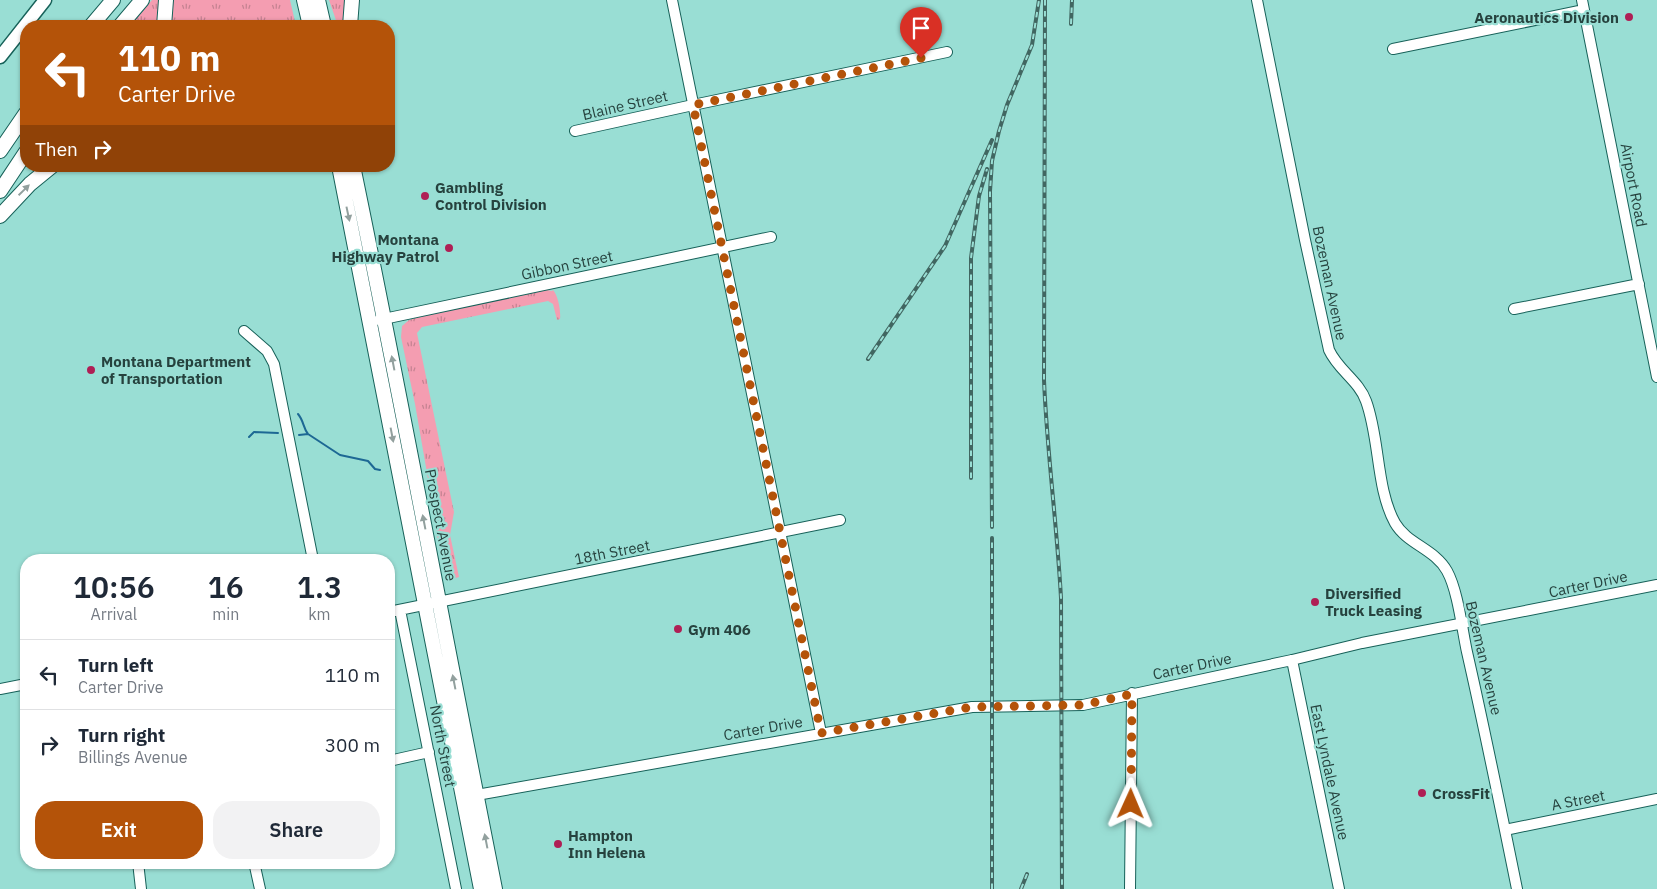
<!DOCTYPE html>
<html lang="en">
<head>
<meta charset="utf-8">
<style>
	:root { --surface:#fff; --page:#f2f2f3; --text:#1f2937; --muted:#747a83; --line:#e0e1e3; --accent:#b45309 }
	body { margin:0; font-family:"IBM Plex Sans",sans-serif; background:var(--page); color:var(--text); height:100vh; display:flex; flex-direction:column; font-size:19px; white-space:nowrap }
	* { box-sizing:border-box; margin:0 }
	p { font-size:16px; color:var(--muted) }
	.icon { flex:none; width:28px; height:28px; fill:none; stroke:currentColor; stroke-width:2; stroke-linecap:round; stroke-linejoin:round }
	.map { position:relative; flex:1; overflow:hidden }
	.sheet { position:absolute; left:20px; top:554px; width:375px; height:315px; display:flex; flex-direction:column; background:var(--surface); border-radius:20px; box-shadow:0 1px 4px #0004 }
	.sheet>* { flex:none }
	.top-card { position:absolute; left:20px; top:20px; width:375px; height:152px; border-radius:20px; box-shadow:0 1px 4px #0004; background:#b45309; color:#fff; overflow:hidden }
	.pin { position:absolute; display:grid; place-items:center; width:42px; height:42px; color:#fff; margin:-51px -21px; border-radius:50% 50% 50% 0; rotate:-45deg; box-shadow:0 0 5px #0007 }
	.pin .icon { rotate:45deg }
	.me { position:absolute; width:55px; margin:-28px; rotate:1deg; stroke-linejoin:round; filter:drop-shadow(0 0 4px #0008) }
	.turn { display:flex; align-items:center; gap:18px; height:105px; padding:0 15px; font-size:22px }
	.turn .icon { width:65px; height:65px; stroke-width:2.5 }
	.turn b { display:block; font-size:35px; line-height:42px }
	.then { display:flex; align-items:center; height:48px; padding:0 15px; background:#0003; gap:10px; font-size:19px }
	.eta { display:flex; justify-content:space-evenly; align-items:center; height:85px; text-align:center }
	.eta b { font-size:30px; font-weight:600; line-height:35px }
	.cta { display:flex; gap:10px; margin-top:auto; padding:10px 15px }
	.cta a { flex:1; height:58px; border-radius:20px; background:var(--accent); color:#fff; font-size:20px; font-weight:600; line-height:58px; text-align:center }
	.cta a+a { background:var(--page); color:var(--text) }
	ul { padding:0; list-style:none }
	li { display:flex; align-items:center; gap:15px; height:70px; padding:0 15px; border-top:1px solid var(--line) }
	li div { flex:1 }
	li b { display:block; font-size:19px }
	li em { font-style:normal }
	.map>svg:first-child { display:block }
	.grass { fill:url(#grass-tufts) }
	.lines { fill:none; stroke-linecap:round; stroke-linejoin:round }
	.stream { stroke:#1d6894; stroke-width:2 }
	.minor-casing { stroke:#176159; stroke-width:12 }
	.major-casing { stroke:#176159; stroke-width:15 }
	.highway-casing { stroke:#176159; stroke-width:16 }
	.minor { stroke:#fff; stroke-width:10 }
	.major { stroke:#fff; stroke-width:12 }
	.highway { stroke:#fff; stroke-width:14 }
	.rail-casing { stroke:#416661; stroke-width:4 }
	.rail { stroke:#99ded4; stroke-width:2; stroke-dasharray:5.5; stroke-linecap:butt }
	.oneway { fill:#92a09e }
	.route { stroke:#b45309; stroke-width:9; stroke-dasharray:0 16.2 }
	.poi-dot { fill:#af1f55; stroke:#99ded4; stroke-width:2 }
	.labels { text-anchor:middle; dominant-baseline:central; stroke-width:4.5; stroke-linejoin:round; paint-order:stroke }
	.poi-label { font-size:15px; font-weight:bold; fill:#26423e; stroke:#99ded4; text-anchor:start }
	.street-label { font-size:15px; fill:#26423e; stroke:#99ded4 }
</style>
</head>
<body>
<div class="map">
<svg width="1657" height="889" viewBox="0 0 1657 889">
	<defs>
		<pattern id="grass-tufts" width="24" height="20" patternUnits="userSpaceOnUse" patternTransform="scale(1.25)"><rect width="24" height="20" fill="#f49db1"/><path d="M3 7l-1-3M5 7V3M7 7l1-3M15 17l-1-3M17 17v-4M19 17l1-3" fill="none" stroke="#c58291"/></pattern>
	</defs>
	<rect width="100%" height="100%" fill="#99ded4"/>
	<path class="grass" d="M 152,0 L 161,0 L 159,26 L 130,26 Z
		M 170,0 L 290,0 L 296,26 L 169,26 Z
		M 329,0 L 347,0 L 346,26 L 338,26 Z
		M 547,290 L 552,291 L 553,290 C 558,295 561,311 560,319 L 557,320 L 553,304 L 548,301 L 422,327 L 417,333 L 454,512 L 450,535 L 459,577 L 446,581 L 434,520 L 436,514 L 434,511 L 431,496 L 415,404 L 401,337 L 402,326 L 409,320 L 422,316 Z"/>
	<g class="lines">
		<path class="stream" d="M 298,414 C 304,421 303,428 308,434 L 340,455 L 368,461 L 375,469 L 380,470
			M 299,435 L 308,434
			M 249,437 L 254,432 L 278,433"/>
		<defs>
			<path id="minor" d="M 672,0 L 821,733
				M 1257,0 L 1305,240 L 1329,350 C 1338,370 1359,381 1366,401 C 1380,439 1376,489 1395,523 C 1407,544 1435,549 1447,571 C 1458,591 1462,629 1467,652 C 1485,731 1501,810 1517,889
				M 1582,0 L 1657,377
				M 1393,49 L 1584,10
				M 575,131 L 693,105 L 947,52
				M 1514,309 L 1639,284
				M 379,320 L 771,237
				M 244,331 L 267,351 L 274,364 L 313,560
				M 400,610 L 456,889
				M 389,612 L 840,520
				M 1292,660 L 1339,889
				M 0,689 L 26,684
				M 389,761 L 429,752
				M 471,796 L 972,707 L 1083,705 L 1292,660 L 1362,643 L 1657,585
				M 1505,830 L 1657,799
				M 138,862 L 141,889
				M 254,862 L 260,889
				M 1130,889 L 1132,693"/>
			<path id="major" d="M 0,57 L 45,0"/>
			<path id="highway" d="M 304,0 L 310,26
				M 318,0 L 324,26
				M 91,26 L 113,0
				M 120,26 L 142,0
				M 164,26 L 166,0
				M 350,26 L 352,0
				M 0,151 L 26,113
				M 339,166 L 481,889
				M 353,166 C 403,407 447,648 495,889
				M 0,191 L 26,152
				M 0,216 L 30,184 L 52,166"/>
		</defs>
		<use href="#minor" class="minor-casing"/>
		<use href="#major" class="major-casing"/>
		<use href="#highway" class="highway-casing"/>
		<use href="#minor" class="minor"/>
		<use href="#major" class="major"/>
		<use href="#highway" class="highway"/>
		<defs>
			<path id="rail" d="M 1045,0 L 1044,380 C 1047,453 1057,525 1061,598 L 1062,889
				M 1071,24 L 1072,0
				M 868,359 L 945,246 L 992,140
				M 971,478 L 971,258 L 979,196 L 987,169
				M 992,527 L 990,191 L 992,161 L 999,131 L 1007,105 L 1032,45 L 1039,0
				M 992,889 L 992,538
				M 1021,889 L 1027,874"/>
		</defs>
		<use href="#rail" class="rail-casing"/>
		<use href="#rail" class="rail"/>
	</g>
	<defs><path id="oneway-solid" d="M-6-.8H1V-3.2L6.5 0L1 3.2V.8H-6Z" transform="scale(1.25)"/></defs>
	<g class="oneway">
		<use href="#oneway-solid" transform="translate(24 190) rotate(-44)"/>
		<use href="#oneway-solid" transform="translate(348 214) rotate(78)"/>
		<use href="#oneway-solid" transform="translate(393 363) rotate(-101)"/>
		<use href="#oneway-solid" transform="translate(392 435) rotate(79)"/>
		<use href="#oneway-solid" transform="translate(424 522) rotate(-101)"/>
		<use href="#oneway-solid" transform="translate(454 682) rotate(-101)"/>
		<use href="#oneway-solid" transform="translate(486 841) rotate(-101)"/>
	</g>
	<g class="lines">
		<path class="route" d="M 921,58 L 693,105 L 821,733 L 972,707 L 1083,705 L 1132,694 L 1131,804"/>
	</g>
	<g class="poi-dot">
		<circle cx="1629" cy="17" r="5"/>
		<circle cx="425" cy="196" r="5"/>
		<circle cx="449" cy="248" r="5"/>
		<circle cx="91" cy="370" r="5"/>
		<circle cx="1315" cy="602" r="5"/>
		<circle cx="678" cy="629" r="5"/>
		<circle cx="1422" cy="793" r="5"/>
		<circle cx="558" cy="844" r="5"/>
	</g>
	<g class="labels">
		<g class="poi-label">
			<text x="1619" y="17" text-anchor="end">Aeronautics Division</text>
			<text x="435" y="187">Gambling<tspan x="435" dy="17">Control Division</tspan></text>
			<text x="439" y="239" text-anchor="end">Montana<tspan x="439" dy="17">Highway Patrol</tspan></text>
			<text x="101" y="361">Montana Department<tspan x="101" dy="17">of Transportation</tspan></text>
			<text x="1325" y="593">Diversified<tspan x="1325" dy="17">Truck Leasing</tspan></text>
			<text x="688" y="629">Gym 406</text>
			<text x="1432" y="793">CrossFit</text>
			<text x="568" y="835">Hampton<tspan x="568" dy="17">Inn Helena</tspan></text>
		</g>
		<g class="street-label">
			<text transform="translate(625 105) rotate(-13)">Blaine Street</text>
			<text transform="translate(1634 185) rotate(79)">Airport Road</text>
			<text transform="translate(567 265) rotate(-12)">Gibbon Street</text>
			<text transform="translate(1330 283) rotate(78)">Bozeman Avenue</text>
			<text transform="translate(441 525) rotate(79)">Prospect Avenue</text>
			<text transform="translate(612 552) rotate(-11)">18th Street</text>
			<text transform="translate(1588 584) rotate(-12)">Carter Drive</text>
			<text transform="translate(1484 658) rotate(77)">Bozeman Avenue</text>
			<text transform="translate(1192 666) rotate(-12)">Carter Drive</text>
			<text transform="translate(763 728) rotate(-10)">Carter Drive</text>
			<text transform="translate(443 746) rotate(79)">North Street</text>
			<text transform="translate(1330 772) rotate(78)">East Lyndale Avenue</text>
			<text transform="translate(1578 800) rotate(-11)">A Street</text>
		</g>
	</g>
</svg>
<div class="pin" style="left:921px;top:58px;background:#d93025"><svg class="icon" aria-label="arrive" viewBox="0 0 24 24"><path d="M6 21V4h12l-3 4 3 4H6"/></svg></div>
<svg class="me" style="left:1131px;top:804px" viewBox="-20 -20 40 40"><path d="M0-17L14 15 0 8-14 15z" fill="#b45309" stroke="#fff" stroke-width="4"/></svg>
<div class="top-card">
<div class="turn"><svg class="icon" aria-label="left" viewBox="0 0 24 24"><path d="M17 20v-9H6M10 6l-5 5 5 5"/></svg><div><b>110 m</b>Carter Drive</div></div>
<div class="then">Then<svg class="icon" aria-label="right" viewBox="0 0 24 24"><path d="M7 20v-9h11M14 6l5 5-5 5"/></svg></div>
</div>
<section class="sheet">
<div class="eta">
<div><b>10:56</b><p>Arrival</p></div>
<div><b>16</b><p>min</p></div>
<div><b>1.3</b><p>km</p></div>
</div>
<ul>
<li><svg class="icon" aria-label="left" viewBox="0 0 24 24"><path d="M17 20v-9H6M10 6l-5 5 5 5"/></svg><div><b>Turn left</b><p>Carter Drive</p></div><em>110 m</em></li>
<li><svg class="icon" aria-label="right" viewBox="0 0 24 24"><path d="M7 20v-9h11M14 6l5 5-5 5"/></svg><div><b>Turn right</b><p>Billings Avenue</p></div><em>300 m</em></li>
</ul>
<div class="cta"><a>Exit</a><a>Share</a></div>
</section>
</div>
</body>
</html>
